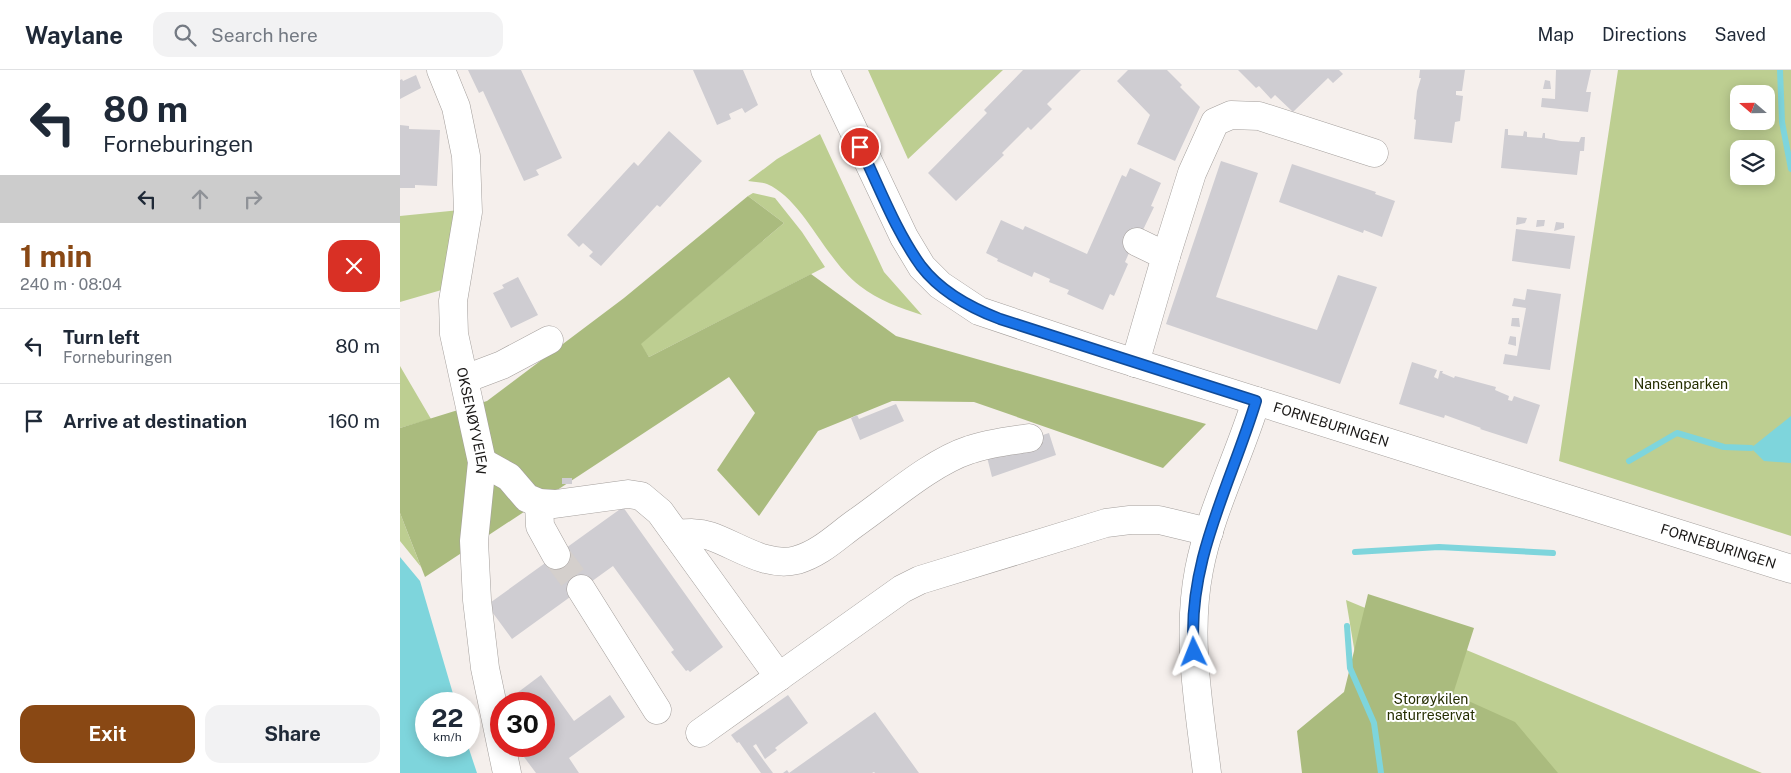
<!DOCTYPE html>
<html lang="en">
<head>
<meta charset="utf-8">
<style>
	:root { --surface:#fff; --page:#f2f2f3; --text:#1f2937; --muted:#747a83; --line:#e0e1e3; --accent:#894814 }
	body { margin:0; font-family:"Public Sans",sans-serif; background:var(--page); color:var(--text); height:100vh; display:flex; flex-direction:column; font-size:19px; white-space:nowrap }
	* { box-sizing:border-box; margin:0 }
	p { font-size:16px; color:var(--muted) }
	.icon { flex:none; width:28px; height:28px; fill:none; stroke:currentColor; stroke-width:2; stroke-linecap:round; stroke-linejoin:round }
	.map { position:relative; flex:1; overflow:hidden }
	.drawer { display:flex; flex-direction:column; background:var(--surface); width:400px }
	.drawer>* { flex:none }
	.hud { background:#fff; color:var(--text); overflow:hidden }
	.needle { width:32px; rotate:290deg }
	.buttons { position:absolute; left:1330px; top:15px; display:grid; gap:10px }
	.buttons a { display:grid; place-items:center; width:45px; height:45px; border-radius:10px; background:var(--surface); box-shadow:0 2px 12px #0003; font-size:25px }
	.speed { position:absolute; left:15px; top:622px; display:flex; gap:10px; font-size:25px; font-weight:700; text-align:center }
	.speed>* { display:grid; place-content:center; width:65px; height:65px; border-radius:50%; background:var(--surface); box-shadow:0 2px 12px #0003; line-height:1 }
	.speed small { font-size:12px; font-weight:400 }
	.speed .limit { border:8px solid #d22; background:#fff; color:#111 }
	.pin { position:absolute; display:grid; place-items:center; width:42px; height:42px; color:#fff; margin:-21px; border:2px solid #fff; border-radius:50%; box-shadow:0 1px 5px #0007 }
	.me { position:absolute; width:55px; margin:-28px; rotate:358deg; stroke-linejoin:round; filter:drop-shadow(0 0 4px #0008) }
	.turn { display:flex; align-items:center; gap:18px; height:105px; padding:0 20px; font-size:22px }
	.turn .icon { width:65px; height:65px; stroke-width:2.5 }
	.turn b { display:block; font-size:35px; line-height:42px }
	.lanes { display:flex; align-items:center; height:48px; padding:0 20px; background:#0003; justify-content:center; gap:25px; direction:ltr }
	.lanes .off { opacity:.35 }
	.round { display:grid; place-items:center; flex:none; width:52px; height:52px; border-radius:15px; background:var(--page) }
	.overview { display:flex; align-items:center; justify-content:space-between; height:85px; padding:0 20px }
	h1 { font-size:30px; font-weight:700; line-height:38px; color:var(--accent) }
	.button { display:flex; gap:10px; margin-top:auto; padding:10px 20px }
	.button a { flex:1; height:58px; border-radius:15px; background:var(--accent); color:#fff; font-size:20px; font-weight:700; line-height:58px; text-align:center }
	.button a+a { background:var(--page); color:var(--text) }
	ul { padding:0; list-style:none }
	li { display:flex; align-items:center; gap:15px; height:75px; padding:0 20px; border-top:1px solid var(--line) }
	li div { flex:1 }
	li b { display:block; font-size:19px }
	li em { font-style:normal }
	header { display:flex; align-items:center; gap:30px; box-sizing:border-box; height:70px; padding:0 25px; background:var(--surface); border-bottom:1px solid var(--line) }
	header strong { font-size:24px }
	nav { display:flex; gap:28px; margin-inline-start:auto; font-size:18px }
	.search { width:350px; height:45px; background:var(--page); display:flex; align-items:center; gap:12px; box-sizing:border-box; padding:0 18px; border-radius:15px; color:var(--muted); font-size:19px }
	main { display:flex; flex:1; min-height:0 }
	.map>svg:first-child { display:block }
	.green { fill:#bdce91; fill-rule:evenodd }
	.forest { fill:#aabb7e }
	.water { fill:#7ed5dc }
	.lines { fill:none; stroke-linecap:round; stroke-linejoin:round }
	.stream { stroke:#7ed5dc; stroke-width:6 }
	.building { fill:#cfcdd2 }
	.minor-tunnel { stroke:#d4cfcc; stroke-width:28; stroke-dasharray:28 14; stroke-linecap:butt }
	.minor-casing { stroke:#a49f9c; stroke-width:29 }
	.minor { stroke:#fff; stroke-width:28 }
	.route-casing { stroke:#114b97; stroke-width:12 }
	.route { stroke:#1a73e8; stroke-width:9 }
	.labels { text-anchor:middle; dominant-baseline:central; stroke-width:4; stroke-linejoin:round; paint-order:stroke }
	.park-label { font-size:14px; fill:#252e00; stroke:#fff }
	.street-label { font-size:14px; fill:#1a1817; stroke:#fff }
</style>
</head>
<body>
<header>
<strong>Waylane</strong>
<div class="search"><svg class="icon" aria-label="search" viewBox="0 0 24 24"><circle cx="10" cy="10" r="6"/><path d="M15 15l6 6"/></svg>Search here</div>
<nav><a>Map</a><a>Directions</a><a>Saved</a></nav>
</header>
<main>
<section class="drawer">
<div class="hud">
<div class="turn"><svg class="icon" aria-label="left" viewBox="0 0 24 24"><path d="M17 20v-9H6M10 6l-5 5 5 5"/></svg><div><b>80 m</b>Forneburingen</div></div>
<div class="lanes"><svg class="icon" aria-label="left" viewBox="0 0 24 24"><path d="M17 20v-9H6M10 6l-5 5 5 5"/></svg><svg class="icon off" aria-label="ahead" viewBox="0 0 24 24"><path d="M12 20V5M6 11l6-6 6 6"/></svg><svg class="icon off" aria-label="right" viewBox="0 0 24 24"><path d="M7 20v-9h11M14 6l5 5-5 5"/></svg></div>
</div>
<div class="overview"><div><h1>1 min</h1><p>240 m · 08:04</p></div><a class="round" style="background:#d93025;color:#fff"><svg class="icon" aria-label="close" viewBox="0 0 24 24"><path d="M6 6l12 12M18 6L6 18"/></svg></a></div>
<ul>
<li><svg class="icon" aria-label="left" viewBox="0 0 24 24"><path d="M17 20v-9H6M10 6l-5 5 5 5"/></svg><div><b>Turn left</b><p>Forneburingen</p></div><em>80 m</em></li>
<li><svg class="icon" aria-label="arrive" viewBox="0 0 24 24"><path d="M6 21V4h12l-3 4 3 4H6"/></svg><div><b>Arrive at destination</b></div><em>160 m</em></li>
</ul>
<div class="button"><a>Exit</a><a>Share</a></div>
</section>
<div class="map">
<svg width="1391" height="703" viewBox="0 0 1391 703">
	<rect width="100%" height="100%" fill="#f5efec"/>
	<path class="green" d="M 468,0 L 603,0 L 508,89 Z
		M 1218,0 L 1391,0 L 1391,466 L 1159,391 ZM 1339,24 L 1366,24 L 1366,51 L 1339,51 ZM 1339,79 L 1366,79 L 1366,106 L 1339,106 Z
		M 420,64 L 484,202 L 522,245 C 500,238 478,230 460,216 C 425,190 404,130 367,114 C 362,112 354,112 348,111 L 377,89 Z
		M 353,123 L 375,128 L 402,162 L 425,197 L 249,287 L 240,274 L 384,153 L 348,126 Z
		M 60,140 L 45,219 L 0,232 L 0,146 Z
		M 0,296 L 31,349 L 0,358 Z
		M 0,443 L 21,497 L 0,471 Z
		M 946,530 L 1362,703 L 972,703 L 963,632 Z"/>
	<path class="forest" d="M 348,126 L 384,153 L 241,274 L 249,287 L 411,204 L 496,266 L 806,354 L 763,398 L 574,332 L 492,331 L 418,361 L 359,446 L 317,400 L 355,343 L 329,307 L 25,507 L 0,443 L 0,358 L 87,331 L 224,228 Z
		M 968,524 L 1074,558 L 1053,624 L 1115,652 L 1158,703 L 902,703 L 897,661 L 944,622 Z"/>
	<path class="water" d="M 1391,346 L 1391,393 L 1364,391 L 1351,378 Z
		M 0,487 L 20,511 L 56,634 L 26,634 L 26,676 L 68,676 L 77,703 L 0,703 Z"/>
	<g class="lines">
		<path class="stream" d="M 1380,0 L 1382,52 L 1391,99
			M 1229,391 L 1277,363 L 1324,377 L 1351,378
			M 955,482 L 1039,477 L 1153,483
			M 947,556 L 950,598 L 974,653 L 981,703"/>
	</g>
	<path class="building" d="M 68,0 L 121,0 L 162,88 L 136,100 L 139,105 L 124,111 L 83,21 L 79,23 Z
		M 293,0 L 343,0 L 358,35 L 345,43 L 342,38 L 329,44 L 331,49 L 317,55 Z
		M 623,0 L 681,0 L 647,34 L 652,39 L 631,60 L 628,57 L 602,83 L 604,85 L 556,131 L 528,103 L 587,43 L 584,40 Z
		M 728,0 L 767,0 L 782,15 L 780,17 L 800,37 L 775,91 L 737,74 L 750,45 L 717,11 Z
		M 838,0 L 939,0 L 943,4 L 933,13 L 928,8 L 893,42 L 875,25 L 871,29 L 859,16 L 856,18 Z
		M 1020,0 L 1065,0 L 1062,21 L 1056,21 L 1056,25 L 1063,26 L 1060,51 L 1055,52 L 1052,73 L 1014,69 L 1016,50 L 1014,49 L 1017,21 L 1021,8 L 1019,8 Z
		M 1156,0 L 1191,0 L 1186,22 L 1191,22 L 1188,42 L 1141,37 L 1142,28 L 1155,29 Z
		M 16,5 L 21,18 L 0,29 L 0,10 L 2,9 L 3,11 Z
		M 1145,10 L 1150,11 L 1151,19 L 1143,19 Z
		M 0,55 L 9,56 L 9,59 L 40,60 L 37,116 L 15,115 L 15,118 L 0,118 Z
		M 1105,59 L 1108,59 L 1108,65 L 1123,66 L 1124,61 L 1127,62 L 1127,67 L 1142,68 L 1143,63 L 1145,63 L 1145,68 L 1161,71 L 1179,72 L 1181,67 L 1185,67 L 1184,81 L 1180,81 L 1177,105 L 1101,98 Z
		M 269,61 L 302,91 L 260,137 L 257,135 L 201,196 L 189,186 L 193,182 L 183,173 L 179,177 L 167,165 L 234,92 L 238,96 Z
		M 821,91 L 858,103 L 816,227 L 917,260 L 938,205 L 977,217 L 940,314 L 766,254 Z
		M 892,94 L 976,122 L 975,124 L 995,131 L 982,167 L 964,160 L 963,163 L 879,132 Z
		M 730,98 L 761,113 L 751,136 L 754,137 L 742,162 L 739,160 L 725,192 L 728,194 L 714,226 L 710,224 L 703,240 L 667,224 L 669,220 L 649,212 L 650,209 L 634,202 L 632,207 L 597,191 L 598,189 L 586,183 L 601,150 L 623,160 L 625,156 L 687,184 L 722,105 L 726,107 Z
		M 1117,147 L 1127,148 L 1125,153 L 1116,155 Z
		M 1137,150 L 1145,150 L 1144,156 L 1136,157 Z
		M 1156,152 L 1164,153 L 1164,158 L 1154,161 Z
		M 1116,159 L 1175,166 L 1170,199 L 1112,191 Z
		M 118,207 L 138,245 L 111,258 L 93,223 L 104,218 L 102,215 Z
		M 1127,219 L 1161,224 L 1150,300 L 1103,294 L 1105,284 L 1117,286 L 1126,238 L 1112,236 L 1114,228 L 1125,230 Z
		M 1112,248 L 1119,248 L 1120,257 L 1111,256 Z
		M 1110,266 L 1116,267 L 1116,276 L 1108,274 Z
		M 1012,292 L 1037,300 L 1034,307 L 1038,309 L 1040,301 L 1043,301 L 1042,303 L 1054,308 L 1055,306 L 1096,317 L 1095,320 L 1109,326 L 1108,330 L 1112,331 L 1114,326 L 1140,335 L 1127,374 L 1080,359 L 1081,358 L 1045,345 L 1044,348 L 999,334 Z
		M 496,334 L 504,351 L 460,370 L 451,348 L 457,345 L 459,349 Z
		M 649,363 L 656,385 L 592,407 L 586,383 Z
		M 162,408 L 172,408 L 172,414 L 162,414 Z
		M 223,437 L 323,577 L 290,602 L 288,600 L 286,601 L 271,582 L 274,580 L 213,496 L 112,569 L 87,535 Z
		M 141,605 L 174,651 L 210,625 L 225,647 L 169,688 L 179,703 L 136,703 L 124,687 L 139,676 L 144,676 L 144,673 L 146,671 L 144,669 L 144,634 L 118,634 L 113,626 Z
		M 388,625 L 408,653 L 375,678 L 377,680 L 365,689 L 356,674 L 353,676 L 373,703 L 361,703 L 339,672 L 337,673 L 331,665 Z
		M 475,642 L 519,703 L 475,703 L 474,702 L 472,703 L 383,703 L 387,700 L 389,703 Z"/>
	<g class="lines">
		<path class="minor-tunnel" d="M 156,485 L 181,519"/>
		<defs>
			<g id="minor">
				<path id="s1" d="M 41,0 L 56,37 L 66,86 L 68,142 L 53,231 L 54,264 L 82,392 L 74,471 L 77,530 L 85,598 L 107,703"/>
				<path id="s2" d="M 425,0 L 504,167 L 522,197 L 540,215 L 579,241 L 707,284 L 1391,499"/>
				<path d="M 766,186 L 792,103 L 815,52 L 831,45 L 859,46 L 974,83"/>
				<path d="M 735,293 L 766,186 L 737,172"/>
				<path d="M 65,309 L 102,295 L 149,270"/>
				<path d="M 82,392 L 109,407 L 127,428 L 139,433 L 155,434 L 228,424 L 241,426 L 260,442 L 379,607"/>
				<path d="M 139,433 L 140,456 L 156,485"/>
				<path d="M 276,464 C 288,463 298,462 310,466 C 337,475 366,498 397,490 C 421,483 437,466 457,452 C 490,429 532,392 569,380 C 588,373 609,371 629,368"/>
				<path d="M 181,519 L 257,640"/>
				<path d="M 300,663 L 502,519 L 520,510 L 706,453 L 730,450 L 759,450 L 809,462"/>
				<path d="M 807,703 C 799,636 786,567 799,500 C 810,442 839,387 856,331"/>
			</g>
		</defs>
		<use href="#minor" class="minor-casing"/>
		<use href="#minor" class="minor"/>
	</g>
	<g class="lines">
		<defs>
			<path id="route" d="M 460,77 C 479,116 495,160 521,196 C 540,221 571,238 600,249 L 856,331 C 831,414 786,493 794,582"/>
		</defs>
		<use href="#route" class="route-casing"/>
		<use href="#route" class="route"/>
	</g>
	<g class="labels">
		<g class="park-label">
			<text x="1281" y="314">Nansenparken</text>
			<text x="1031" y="629">Storøykilen<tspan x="1031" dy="16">naturreservat</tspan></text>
		</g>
		<g class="street-label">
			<text stroke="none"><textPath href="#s1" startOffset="358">OKSENØYVEIEN</textPath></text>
			<text stroke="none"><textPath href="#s2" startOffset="662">FORNEBURINGEN</textPath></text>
			<text stroke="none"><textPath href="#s2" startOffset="1068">FORNEBURINGEN</textPath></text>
		</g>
	</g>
</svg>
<div class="buttons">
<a><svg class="needle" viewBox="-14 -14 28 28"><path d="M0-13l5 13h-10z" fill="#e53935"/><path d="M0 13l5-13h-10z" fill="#747a83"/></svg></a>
<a><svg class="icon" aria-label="layers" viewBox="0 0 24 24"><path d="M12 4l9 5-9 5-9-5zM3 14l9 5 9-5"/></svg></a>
</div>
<div class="speed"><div>22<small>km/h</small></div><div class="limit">30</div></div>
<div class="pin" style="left:460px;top:77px;background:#d93025"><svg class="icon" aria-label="arrive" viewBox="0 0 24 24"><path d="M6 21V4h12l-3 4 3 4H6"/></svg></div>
<svg class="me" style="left:794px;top:582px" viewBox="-20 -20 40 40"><path d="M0-17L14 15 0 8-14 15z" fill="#1a73e8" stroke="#fff" stroke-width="4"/></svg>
</div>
</main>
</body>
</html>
